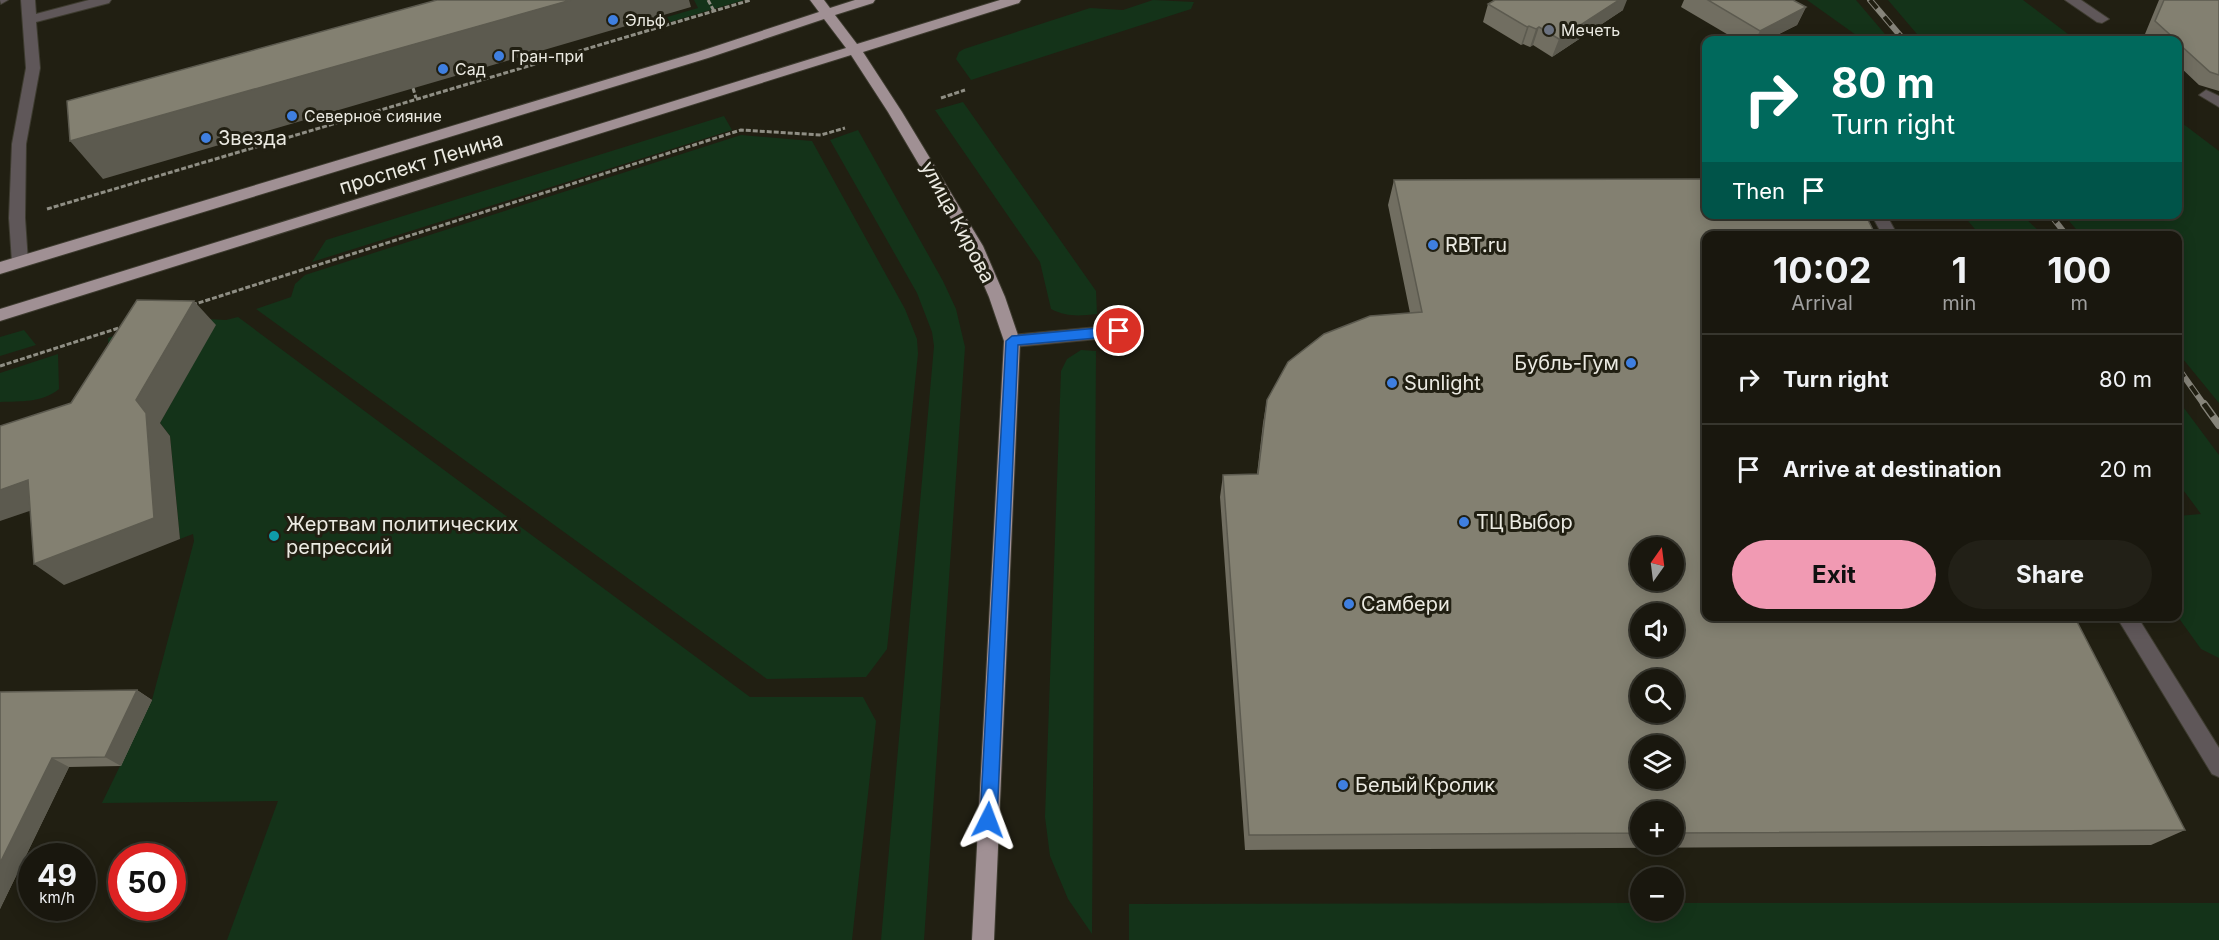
<!DOCTYPE html>
<html lang="en">
<head>
<meta charset="utf-8">
<style>
	:root { --surface:#19170e; --page:#222017; --text:#f1f3f6; --muted:#9f9f9e; --line:#37362e; --accent:#f19ab3 }
	body { margin:0; font-family:Inter,sans-serif; background:var(--page); color:var(--text); height:100vh; display:flex; flex-direction:column; font-size:22px; white-space:nowrap }
	* { box-sizing:border-box; margin:0 }
	p { font-size:20px; color:var(--muted) }
	.icon { flex:none; width:33px; height:33px; fill:none; stroke:currentColor; stroke-width:2; stroke-linecap:round; stroke-linejoin:round }
	.map { position:relative; flex:1; overflow:hidden }
	.sheet { position:absolute; left:1702px; top:231px; width:480px; height:390px; display:flex; flex-direction:column; background:var(--surface); border-radius:12px; box-shadow:0 3px 15px #0003,0 0 0 2px var(--line) }
	.sheet>* { flex:none }
	.banner { position:absolute; left:1702px; top:36px; width:480px; height:183px; border-radius:12px; box-shadow:0 3px 15px #0003,0 0 0 2px var(--line); background:#00695c; color:#fff; overflow:hidden }
	.needle { width:39px; rotate:14deg }
	.tools { position:absolute; left:1630px; top:537px; display:grid; gap:12px }
	.tools a { display:grid; place-items:center; width:54px; height:54px; border-radius:50%; background:var(--surface); box-shadow:0 3px 15px #0003,0 0 0 2px var(--line); font-size:30px }
	.speed { position:absolute; left:18px; top:843px; display:flex; gap:12px; font-size:30px; font-weight:700; text-align:center }
	.speed>* { display:grid; place-content:center; width:78px; height:78px; border-radius:50%; background:var(--surface); box-shadow:0 3px 15px #0003,0 0 0 2px var(--line); line-height:1 }
	.speed small { font-size:15px; font-weight:400 }
	.speed .limit { border:9px solid #d22; background:#fff; color:#111 }
	.pin { position:absolute; display:grid; place-items:center; width:51px; height:51px; color:#fff; margin:-26px; border:3px solid #fff; border-radius:50%; box-shadow:0 2px 6px #0007 }
	.me { position:absolute; width:66px; margin:-33px; rotate:3deg; stroke-linejoin:round; filter:drop-shadow(0 0 4px #0008) }
	.turn { display:flex; align-items:center; gap:21px; height:126px; padding:0 30px; font-size:27px }
	.turn .icon { width:78px; height:78px; stroke-width:2.5 }
	.turn b { display:block; font-size:42px; line-height:51px }
	.then { display:flex; align-items:center; height:57px; padding:0 30px; background:#0003; gap:12px; font-size:22px }
	.eta { display:flex; justify-content:space-evenly; align-items:center; height:102px; text-align:center }
	.eta b { font-size:36px; font-weight:700; line-height:42px }
	.action { display:flex; gap:12px; margin-top:auto; padding:12px 30px }
	.action a { flex:1; height:69px; border-radius:36px; background:var(--accent); color:#111; font-size:24px; font-weight:700; line-height:69px; text-align:center }
	.action a+a { background:var(--page); color:var(--text) }
	ul { padding:0; list-style:none }
	li { display:flex; align-items:center; gap:18px; height:90px; padding:0 30px; border-top:2px solid var(--line) }
	li div { flex:1 }
	li b { display:block; font-size:22px }
	li em { font-style:normal }
	.map>svg:first-child { display:block }
	.green { fill:#143319 }
	.lines { fill:none; stroke-linecap:round; stroke-linejoin:round }
	.minor-casing { stroke:#3d3b2f; stroke-width:2 }
	.major-casing { stroke:#3d3b2f; stroke-width:2 }
	.path { stroke:#8f8e84; stroke-width:3; stroke-dasharray:5 2; stroke-linecap:butt }
	.minor { fill:#5f5759; fill-rule:evenodd }
	.major { fill:#a09094; fill-rule:evenodd }
	.rail-far1-casing { stroke:#86847a; stroke-width:6 }
	.rail-casing { stroke:#86847a; stroke-width:8 }
	.rail-far1 { stroke:#211f12; stroke-width:4; stroke-dasharray:11; stroke-linecap:butt }
	.rail { stroke:#211f12; stroke-width:5; stroke-dasharray:15; stroke-linecap:butt }
	.wall { fill:#716e61; fill-rule:evenodd }
	.shaded-wall { fill:#5c5a4f }
	.building { fill:#838071; stroke:#5c5a4f; stroke-width:1.5; fill-rule:evenodd }
	.route { fill:#1a73e8; stroke:#114b97; stroke-width:1.5 }
	.shop-dot { fill:#3f7fe0; stroke:#211f12; stroke-width:2 }
	.worship-dot { fill:#6b7280; stroke:#211f12; stroke-width:2 }
	.culture-dot { fill:#0f9aa8; stroke:#211f12; stroke-width:2 }
	.labels { text-anchor:middle; dominant-baseline:central; stroke-width:6; stroke-linejoin:round; paint-order:stroke }
	.far-poi-label { font-size:16px; fill:#ebeae2; stroke:#211f12; text-anchor:start }
	.poi-label { font-size:20px; fill:#ebeae2; stroke:#211f12; text-anchor:start }
	.street-label { font-size:20px; fill:#ebeae2; stroke:#211f12 }
</style>
</head>
<body>
<div class="map">
<svg width="2219" height="940" viewBox="0 0 2219 940">
	<rect width="100%" height="100%" fill="#211f12"/>
	<path class="green" d="M 694,0 L 744,0 L 670,22 L 667,17 L 698,8 Z
		M 1153,0 L 1194,2 L 1191,9 L 971,80 L 956,59 L 959,52 L 964,49 L 1090,8 L 1123,10 Z
		M 1807,0 L 1856,0 L 1890,40 L 1863,40 Z
		M 1888,0 L 2023,0 L 2076,40 L 1922,40 Z
		M 963,102 L 1096,291 L 1097,314 C 1079,316 1067,317 1051,309 L 1040,262 L 935,110 Z
		M 724,116 L 732,130 L 312,262 L 326,240 Z
		M 2178,120 L 2219,151 L 2219,403 L 2178,353 L 2178,236 L 2081,235 L 2064,215 L 2178,214 Z
		M 858,130 L 943,281 L 956,309 L 965,347 L 924,940 L 881,940 L 934,346 L 932,332 L 917,293 L 830,140 Z
		M 741,135 L 812,141 L 905,309 L 917,339 L 918,354 L 887,649 L 866,677 L 767,679 L 256,309 L 291,297 L 295,284 L 305,275 Z
		M 1963,215 L 2022,215 L 2043,235 L 1980,235 Z
		M 169,317 L 226,320 L 238,317 L 750,697 L 863,697 L 876,721 L 852,940 L 227,940 L 278,801 L 102,803 L 152,700 L 194,541 L 193,534 L 180,539 L 170,436 L 160,423 L 215,325 L 113,399 L 108,338 Z
		M 24,330 L 36,345 L 0,356 L 0,337 Z
		M 1081,350 L 1096,351 L 1092,934 L 1068,899 L 1050,856 L 1045,817 L 1061,371 L 1067,359 Z
		M 58,354 L 59,389 C 42,403 21,401 0,402 L 0,373 Z
		M 2178,400 L 2219,455 L 2219,658 L 2201,649 L 2178,617 L 2178,516 L 2201,514 L 2178,483 Z
		M 1641,903 L 1641,910 L 1674,910 L 1674,903 L 2219,903 L 2219,940 L 1129,940 L 1129,904 Z"/>
	<g class="lines">
		<defs>
			<path id="minor" d="M 0,0 L 8,0 L 1,4 Z
				M 21,0 L 35,0 L 36,14 L 89,0 L 111,0 L 109,3 L 36,22 L 40,68 L 26,144 L 25,218 L 28,262 L 26,266 L 14,266 L 12,262 L 9,218 L 12,144 L 26,68 Z
				M 2065,0 L 2081,0 L 2109,19 L 2102,23 L 2097,22 Z
				M 2206,90 L 2219,96 L 2219,107 L 2199,95 Z
				M 1871,214 L 1886,214 L 1898,236 L 1883,236 Z
				M 1119,325 L 1125,327 L 1127,331 L 1125,335 L 1119,337 L 1012,347 L 1006,345 L 1004,341 L 1006,337 L 1012,335 Z
				M 2116,616 L 2137,616 L 2219,748 L 2219,777 L 2212,774 Z"/>
			<path id="major" d="M 810,0 L 824,0 L 830,8 L 855,0 L 875,0 L 873,3 L 835,15 L 857,44 L 1000,0 L 1021,0 L 1019,3 L 863,52 L 902,112 L 983,246 L 1005,297 L 1020,341 L 994,940 L 972,940 L 1004,341 L 989,297 L 967,246 L 888,112 L 851,55 L 0,321 L 0,309 L 846,48 L 824,19 L 708,58 L 0,274 L 0,262 L 698,52 L 819,12 Z"/>
		</defs>
		<use href="#minor" class="minor-casing"/>
		<use href="#major" class="major-casing"/>
		<path class="path" d="M 708,0 L 714,11
			M 413,88 L 416,98
			M 941,98 L 965,90
			M 47,209 L 751,0
			M 192,305 L 741,130 L 821,135 L 845,128
			M 0,366 L 122,327"/>
		<use href="#minor" class="minor"/>
		<use href="#major" class="major"/>
		<defs>
			<path id="rail-far1" d="M 1870,0 L 1904,40
				M 2050,214 L 2067,236
				M 2178,368 L 2205,406"/>
			<path id="rail" d="M 2204,404 L 2219,425"/>
		</defs>
		<use href="#rail-far1" class="rail-far1-casing"/>
		<use href="#rail" class="rail-casing"/>
		<use href="#rail-far1" class="rail-far1"/>
		<use href="#rail" class="rail"/>
	</g>
	<path class="wall" d="M 1684,0 L 1793,0 L 1806,7 L 1797,25 L 1767,40 L 1737,40 L 1681,7 Z
		M 2159,0 L 2219,0 L 2219,91 L 2199,85 L 2178,65 L 2178,40 L 2153,40 L 2145,34 Z
		M 1488,4 L 1623,10 L 1552,57 L 1533,45 L 1530,47 L 1523,44 L 1521,45 L 1483,22 Z
		M 1394,180 L 2185,830 L 2151,845 L 1245,850 L 1220,497 L 1223,475 L 1257,474 L 1263,423 L 1267,400 L 1410,313 L 1388,205 ZM 1641,812 L 1674,812 L 1674,844 L 1641,844 Z
		M 137,690 L 152,700 L 121,766 L 69,767 L 0,909 L 0,692 Z"/>
	<path class="shaded-wall" d="M 571,0 L 689,0 L 691,7 L 103,179 L 70,141 Z
		M 1619,0 L 1627,0 L 1623,10 L 1552,57 L 1559,39 Z
		M 1806,7 L 1797,25 L 1767,40 L 1755,40 L 1760,31 Z
		M 1529,26 L 1523,44 L 1521,45 L 1527,27 Z
		M 1539,27 L 1533,45 L 1530,47 L 1536,29 Z
		M 194,301 L 216,325 L 160,423 L 170,436 L 180,539 L 64,585 L 34,564 L 136,400 Z
		M 28,480 L 56,502 L 0,521 L 0,490 Z
		M 137,690 L 152,700 L 121,766 L 105,757 Z
		M 52,758 L 69,767 L 0,909 L 0,863 Z"/>
	<path class="building" d="M 437,0 L 571,0 L 70,141 L 67,101 Z
		M 1495,0 L 1619,0 L 1559,39 L 1539,27 L 1536,29 L 1529,26 L 1527,27 L 1488,4 Z
		M 1708,0 L 1793,0 L 1806,7 L 1760,31 Z
		M 2164,0 L 2219,0 L 2219,75 L 2210,72 L 2178,43 L 2178,40 L 2176,40 L 2155,21 Z
		M 1707,179 L 1707,214 L 1865,214 L 1876,236 L 1707,236 L 1707,616 L 2074,616 L 2185,830 L 1674,833 L 1674,812 L 1641,812 L 1641,833 L 1249,835 L 1223,475 L 1258,474 L 1267,400 L 1288,362 L 1324,334 L 1370,316 L 1422,312 L 1394,180 ZM 1641,548 L 1674,548 L 1674,580 L 1641,580 ZM 1641,614 L 1674,614 L 1674,646 L 1641,646 ZM 1641,680 L 1674,680 L 1674,712 L 1641,712 ZM 1641,746 L 1674,746 L 1674,778 L 1641,778 Z
		M 137,300 L 194,301 L 136,400 L 146,413 L 154,518 L 34,564 L 28,480 L 0,490 L 0,426 L 71,403 Z
		M 137,690 L 105,757 L 52,758 L 0,863 L 0,692 Z"/>
	<path class="route" d="M 1119,326 L 1126,331 L 1119,336 L 1018,345 L 997,820 L 994,826 L 988,828 L 983,826 L 980,820 L 1006,341 L 1012,336 Z"/>
	<g class="shop-dot">
		<circle cx="613" cy="20" r="6"/>
		<circle cx="499" cy="56" r="6"/>
		<circle cx="443" cy="69" r="6"/>
		<circle cx="292" cy="116" r="6"/>
		<circle cx="206" cy="138" r="6"/>
		<circle cx="1433" cy="245" r="6"/>
		<circle cx="1631" cy="363" r="6"/>
		<circle cx="1392" cy="383" r="6"/>
		<circle cx="1464" cy="522" r="6"/>
		<circle cx="1349" cy="604" r="6"/>
		<circle cx="1343" cy="785" r="6"/>
	</g>
	<circle class="worship-dot" cx="1549" cy="30" r="6"/>
	<circle class="culture-dot" cx="274" cy="536" r="6"/>
	<g class="labels">
		<g class="far-poi-label">
			<text x="625" y="20">Эльф</text>
			<text x="1561" y="30">Мечеть</text>
			<text x="511" y="56">Гран-при</text>
			<text x="455" y="69">Сад</text>
			<text x="304" y="116">Северное сияние</text>
		</g>
		<g class="poi-label">
			<text x="218" y="138">Звезда</text>
			<text x="1445" y="245">RBT.ru</text>
			<text x="1619" y="363" text-anchor="end">Бубль-Гум</text>
			<text x="1404" y="383">Sunlight</text>
			<text x="1476" y="522">ТЦ Выбор</text>
			<text x="286" y="524">Жертвам политических<tspan x="286" dy="23">репрессий</tspan></text>
			<text x="1361" y="604">Самбери</text>
			<text x="1355" y="785">Белый Кролик</text>
		</g>
		<g class="street-label">
			<text transform="translate(421 163) rotate(-17)">проспект Ленина</text>
			<text transform="translate(958 222) rotate(62)">улица Кирова</text>
		</g>
	</g>
</svg>
<div class="tools">
<a><svg class="needle" viewBox="-14 -14 28 28"><path d="M0-13l5 13h-10z" fill="#e53935"/><path d="M0 13l5-13h-10z" fill="#9f9f9e"/></svg></a>
<a><svg class="icon" aria-label="sound" viewBox="0 0 24 24"><path d="M4 9h4l5-4v14l-5-4H4zM17 9q2 3 0 6"/></svg></a>
<a><svg class="icon" aria-label="search" viewBox="0 0 24 24"><circle cx="10" cy="10" r="6"/><path d="M15 15l6 6"/></svg></a>
<a><svg class="icon" aria-label="layers" viewBox="0 0 24 24"><path d="M12 4l9 5-9 5-9-5zM3 14l9 5 9-5"/></svg></a>
<a>+</a>
<a>−</a>
</div>
<div class="speed"><div>49<small>km/h</small></div><div class="limit">50</div></div>
<div class="pin" style="left:1119px;top:331px;background:#d93025"><svg class="icon" aria-label="arrive" viewBox="0 0 24 24"><path d="M6 21V4h12l-3 4 3 4H6"/></svg></div>
<svg class="me" style="left:988px;top:820px" viewBox="-20 -20 40 40"><path d="M0-17L14 15 0 8-14 15z" fill="#1a73e8" stroke="#fff" stroke-width="4"/></svg>
<div class="banner">
<div class="turn"><svg class="icon" aria-label="right" viewBox="0 0 24 24"><path d="M7 20v-9h11M14 6l5 5-5 5"/></svg><div><b>80 m</b>Turn right</div></div>
<div class="then">Then<svg class="icon" aria-label="arrive" viewBox="0 0 24 24"><path d="M6 21V4h12l-3 4 3 4H6"/></svg></div>
</div>
<section class="sheet">
<div class="eta">
<div><b>10:02</b><p>Arrival</p></div>
<div><b>1</b><p>min</p></div>
<div><b>100</b><p>m</p></div>
</div>
<ul>
<li><svg class="icon" aria-label="right" viewBox="0 0 24 24"><path d="M7 20v-9h11M14 6l5 5-5 5"/></svg><div><b>Turn right</b></div><em>80 m</em></li>
<li><svg class="icon" aria-label="arrive" viewBox="0 0 24 24"><path d="M6 21V4h12l-3 4 3 4H6"/></svg><div><b>Arrive at destination</b></div><em>20 m</em></li>
</ul>
<div class="action"><a>Exit</a><a>Share</a></div>
</section>
</div>
</body>
</html>
